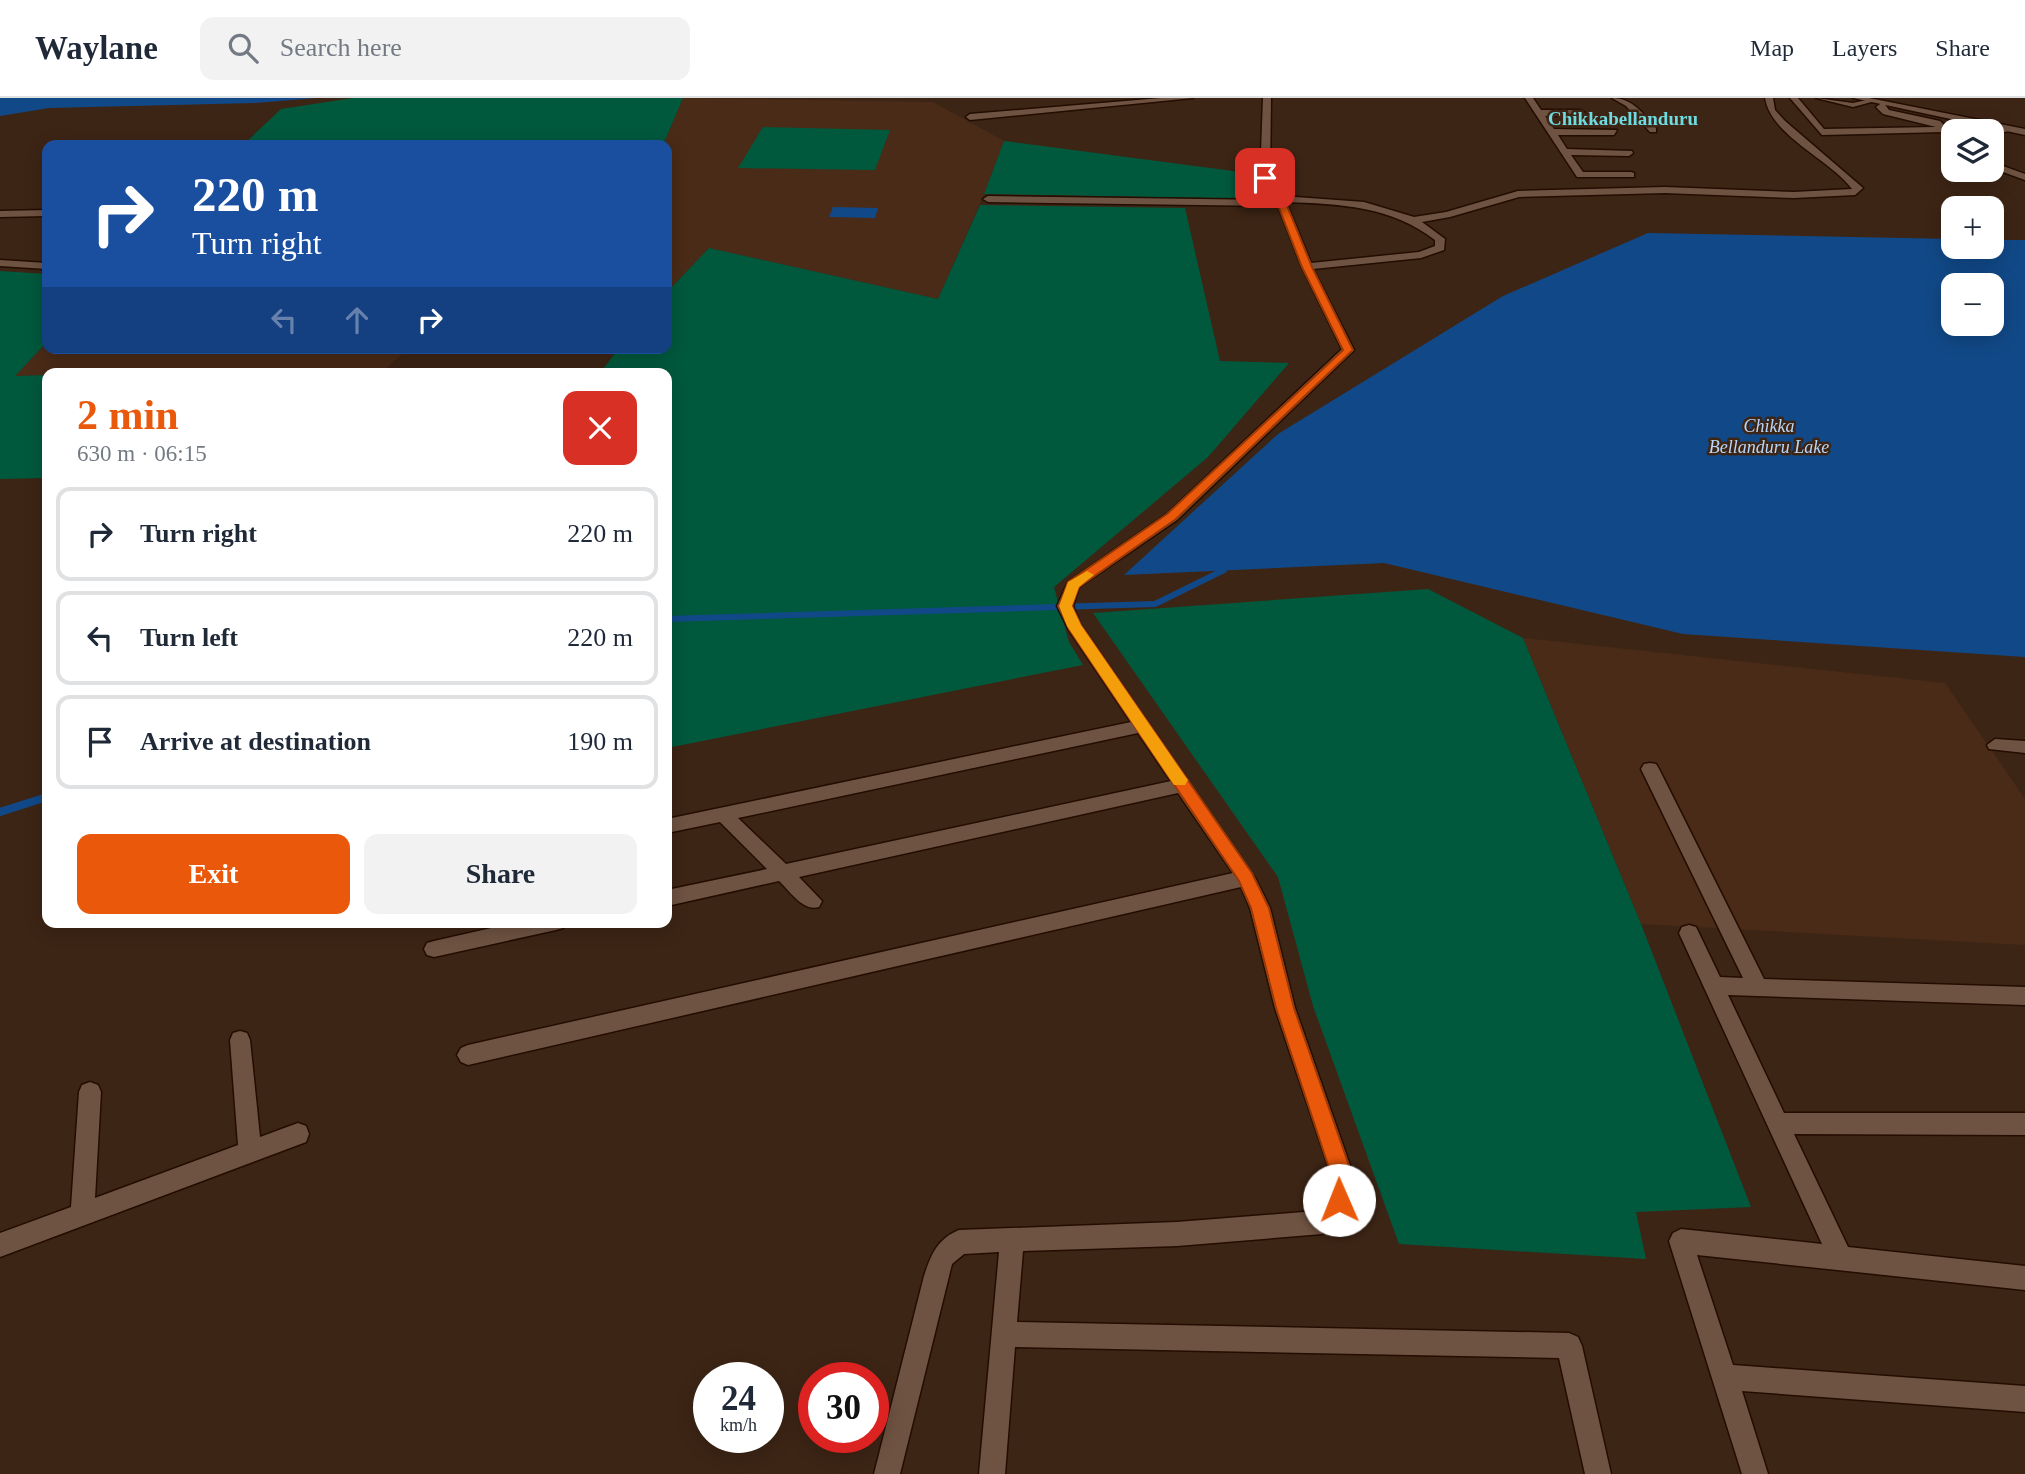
<!DOCTYPE html>
<html lang="en">
<head>
<meta charset="utf-8">
<style>
	:root { --surface:#fff; --page:#f2f2f3; --text:#1f2937; --muted:#747a83; --line:#e0e1e3; --accent:#ea580c }
	body { margin:0; font-family:"Times New Roman",serif; background:var(--page); color:var(--text); height:100vh; display:flex; flex-direction:column; font-size:26px; white-space:nowrap }
	* { box-sizing:border-box; margin:0 }
	p { font-size:23px; color:var(--muted) }
	.icon { flex:none; width:38px; height:38px; fill:none; stroke:currentColor; stroke-width:2; stroke-linecap:round; stroke-linejoin:round }
	.map { position:relative; flex:1; overflow:hidden }
	.sheet { position:absolute; left:42px; top:270px; width:630px; height:560px; display:flex; flex-direction:column; background:var(--surface); border-radius:14px; box-shadow:0 4px 18px #0003 }
	.sheet>* { flex:none }
	.banner { position:absolute; left:42px; top:42px; width:630px; height:214px; border-radius:14px; box-shadow:0 4px 18px #0003; background:#1a4fa0; color:#fff; overflow:hidden }
	.tools { position:absolute; left:1941px; top:21px; display:grid; gap:14px }
	.tools a { display:grid; place-items:center; width:63px; height:63px; border-radius:14px; background:var(--surface); box-shadow:0 4px 18px #0003; font-size:35px }
	.speed { position:absolute; left:693px; top:1264px; display:flex; gap:14px; font-size:35px; font-weight:700; text-align:center }
	.speed>* { display:grid; place-content:center; width:91px; height:91px; border-radius:50%; background:var(--surface); box-shadow:0 4px 18px #0003; line-height:1 }
	.speed small { font-size:18px; font-weight:400 }
	.speed .limit { border:10px solid #d22; background:#fff; color:#111 }
	.pin { position:absolute; display:grid; place-items:center; width:60px; height:60px; color:#fff; margin:-30px; border-radius:14px; box-shadow:0 4px 10px #0006 }
	.me { position:absolute; width:77px; margin:-38px; rotate:359deg; stroke-linejoin:round; filter:drop-shadow(0 0 5px #0008) }
	.turn { display:flex; align-items:center; gap:24px; height:147px; padding:0 35px; font-size:32px }
	.turn .icon { width:91px; height:91px; stroke-width:2.5 }
	.turn b { display:block; font-size:49px; line-height:60px }
	.lanes { display:flex; align-items:center; height:66px; padding:0 35px; background:#0003; justify-content:center; gap:35px; direction:ltr }
	.lanes .off { opacity:.35 }
	.round { display:grid; place-items:center; flex:none; width:74px; height:74px; border-radius:14px; background:var(--page) }
	.head { display:flex; align-items:center; justify-content:space-between; height:119px; padding:0 35px }
	h1 { font-size:42px; font-weight:700; line-height:52px; color:var(--accent) }
	.action { display:flex; gap:14px; margin-top:auto; padding:14px 35px }
	.action a { flex:1; height:80px; border-radius:14px; background:var(--accent); color:#fff; font-size:28px; font-weight:700; line-height:80px; text-align:center }
	.action a+a { background:var(--page); color:var(--text) }
	ul { padding:0; list-style:none }
	li { display:flex; align-items:center; gap:21px; height:94px; margin:0 14px 10px; padding:0 21px; border:4px solid var(--line); border-radius:14px }
	li div { flex:1 }
	li b { display:block; font-size:26px }
	li em { font-style:normal }
	header { display:flex; align-items:center; gap:42px; box-sizing:border-box; height:98px; padding:0 35px; background:var(--surface); border-bottom:2px solid var(--line) }
	header strong { font-size:33px }
	nav { display:flex; gap:38px; margin-inline-start:auto; font-size:24px }
	.search { width:490px; height:63px; background:var(--page); display:flex; align-items:center; gap:18px; box-sizing:border-box; padding:0 24px; border-radius:14px; color:var(--muted); font-size:26px }
	.map>svg:first-child { display:block }
	.built { fill:#4a2b17 }
	.green { fill:#00593d }
	.water { fill:#114988; fill-rule:evenodd }
	.lines { fill:none; stroke-linecap:round; stroke-linejoin:round }
	.stream-far1 { stroke:#114988; stroke-width:6 }
	.stream { stroke:#114988; stroke-width:8 }
	.minor-casing { stroke:#230d01; stroke-width:3 }
	.secondary-casing { stroke:#230d01; stroke-width:3 }
	.minor { fill:#6f5342; fill-rule:evenodd }
	.secondary { fill:#6f5342; fill-rule:evenodd }
	.route { fill:#ea580c; stroke:#983908; stroke-width:2 }
	.slow { fill:#f59e0b }
	.labels { text-anchor:middle; dominant-baseline:central; stroke-width:5; stroke-linejoin:round; paint-order:stroke }
	.far-water-label { font-size:18px; font-style:italic; fill:#b9d6fa; stroke:#3d2515 }
	.far-quarter-label { font-size:19px; font-weight:bold; fill:#6edbe0; stroke:#3d2515 }
</style>
</head>
<body>
<header>
<strong>Waylane</strong>
<div class="search"><svg class="icon" aria-label="search" viewBox="0 0 24 24"><circle cx="10" cy="10" r="6"/><path d="M15 15l6 6"/></svg>Search here</div>
<nav><a>Map</a><a>Layers</a><a>Share</a></nav>
</header>
<div class="map">
<svg width="2025" height="1376" viewBox="0 0 2025 1376">
	<rect width="100%" height="100%" fill="#3d2515"/>
	<path class="built" d="M 683,0 L 933,4 L 1004,43 L 984,96 L 938,201 L 709,150 L 667,194 L 667,47 L 663,47 Z
		M 47,244 L 47,250 L 408,250 L 382,275 L 171,273 L 47,275 L 47,277 L 15,278 Z
		M 1523,540 L 1945,585 L 2025,701 L 2025,847 L 1641,826 Z"/>
	<path class="green" d="M 353,0 L 683,0 L 663,47 L 243,47 L 281,11 Z
		M 763,29 L 890,32 L 875,72 L 738,70 Z
		M 1004,43 L 1248,75 L 1268,101 L 984,96 Z
		M 980,107 L 1185,110 L 1220,263 L 1289,265 L 1208,359 L 1054,489 L 1069,544 L 1083,567 L 667,650 L 667,275 L 600,275 L 619,250 L 667,250 L 667,194 L 709,150 L 938,201 Z
		M 0,173 L 47,176 L 47,244 L 15,278 L 47,277 L 47,380 L 0,381 Z
		M 1428,491 L 1523,540 L 1641,826 L 1751,1109 L 1636,1114 L 1646,1161 L 1399,1146 L 1313,908 L 1278,779 L 1093,515 Z"/>
	<path class="water" d="M 0,0 L 316,0 L 255,5 L 49,10 L 0,18 Z
		M 833,109 L 878,110 L 875,120 L 829,119 Z
		M 1648,135 L 1953,141 L 1953,149 L 1992,149 L 1992,142 L 2025,142 L 2025,559 L 1683,536 L 1384,465 L 1124,477 L 1278,336 L 1503,198 ZM 1953,187 L 1992,187 L 1992,226 L 1953,226 Z"/>
	<g class="lines">
		<path class="stream-far1" d="M 667,521 L 1155,506 L 1224,472"/>
		<path class="stream" d="M 0,714 L 47,699"/>
		<defs>
			<path id="minor" d="M 1161,0 L 1193,0 L 970,22 L 966,19 L 970,16 Z
				M 1263,0 L 1271,0 L 1270,80 L 1282,98 L 1364,104 L 1414,119 L 1446,114 L 1518,93 L 1665,89 L 1794,94 L 1852,91 C 1831,62 1771,38 1765,0 L 1773,0 L 1775,12 L 1785,23 L 1863,90 L 1855,97 L 1794,100 L 1665,95 L 1519,99 L 1450,119 L 1422,124 L 1445,141 L 1444,152 L 1421,160 L 1313,171 L 1354,252 L 1352,254 L 1177,422 L 1079,489 L 1073,508 L 1081,527 L 1255,780 L 1270,810 L 1295,910 L 1353,1076 L 1347,1110 L 1330,1132 L 1322,1136 L 1177,1148 L 1023,1153 L 1017,1224 L 1569,1235 L 1578,1239 L 1582,1248 L 1611,1376 L 1585,1376 L 1559,1260 L 1015,1249 L 1005,1376 L 979,1376 L 999,1154 L 964,1156 L 952,1166 L 900,1376 L 874,1376 L 924,1178 C 931,1157 937,1141 959,1132 L 1177,1124 L 1316,1113 L 1328,1097 L 1331,1076 L 1275,910 L 1250,810 L 1241,789 L 468,967 L 461,964 L 457,957 L 461,950 L 468,947 L 1233,775 L 1178,695 L 799,779 L 822,803 L 819,809 C 803,814 790,793 779,783 L 667,808 L 667,792 L 767,771 L 720,724 L 667,735 L 667,721 L 1131,624 L 1069,532 L 1057,508 L 1068,484 L 1167,416 L 1342,251 L 1302,169 L 1278,108 L 988,104 L 983,101 L 988,98 L 1275,102 L 1260,80 ZM 1286,104 C 1340,106 1391,108 1435,142 L 1435,148 L 1419,154 L 1311,165 ZM 1138,635 L 1171,683 L 786,766 L 738,720 Z
				M 1525,0 L 1533,0 L 1541,12 L 1581,12 L 1585,15 L 1581,18 L 1545,18 L 1554,31 L 1617,32 L 1614,37 L 1558,37 L 1567,51 L 1632,53 L 1633,55 L 1629,58 L 1571,57 L 1583,74 L 1631,74 L 1634,75 L 1634,79 L 1577,79 Z
				M 1612,0 C 1633,0 1643,16 1656,30 L 1656,34 L 1650,34 L 1626,8 Z
				M 1790,0 L 1798,0 L 1824,31 L 1936,29 L 1883,16 L 1876,9 L 1883,4 L 1889,12 L 1940,23 L 1948,31 L 1944,34 L 1822,37 Z
				M 1816,0 L 1853,5 L 1871,1 L 1875,3 L 1853,9 Z
				M 2006,28 L 2009,33 L 1992,37 L 1992,33 L 1988,33 Z
				M 1992,64 L 2025,76 L 2025,82 L 1992,70 Z
				M 47,112 L 47,118 L 0,119 L 0,113 Z
				M 0,162 L 47,165 L 47,171 L 0,168 Z
				M 1995,641 L 2025,643 L 2025,655 L 1989,651 L 1987,647 Z
				M 1650,665 L 1656,666 L 1659,671 L 1764,881 L 2025,889 L 2025,907 L 1728,897 L 1784,1015 L 2025,1015 L 2025,1037 L 1794,1036 L 1848,1149 L 2025,1168 L 2025,1192 L 1697,1157 L 1733,1267 L 2025,1288 L 2025,1314 L 1742,1293 L 1768,1376 L 1742,1376 L 1669,1143 L 1673,1135 L 1681,1131 L 1822,1146 L 1679,835 L 1682,829 L 1689,827 L 1696,829 L 1720,879 L 1743,880 L 1641,671 L 1644,666 Z
				M 518,824 L 566,824 L 563,830 L 556,832 L 434,859 L 427,857 L 424,851 L 427,845 L 434,843 Z
				M 240,933 L 247,935 L 250,942 L 260,1039 L 298,1025 L 306,1028 L 309,1036 L 306,1044 L 0,1159 L 0,1135 L 71,1109 L 79,994 L 82,987 L 90,984 L 98,987 L 101,994 L 95,1100 L 238,1047 L 230,942 L 233,935 Z"/>
			<path id="secondary" d="M 1853,0 L 1869,0 L 2025,31 L 2025,37 Z"/>
		</defs>
		<use href="#minor" class="minor-casing"/>
		<use href="#secondary" class="secondary-casing"/>
		<use href="#minor" class="minor"/>
		<use href="#secondary" class="secondary"/>
	</g>
	<path class="route" d="M 1265,77 L 1286,105 L 1312,169 L 1353,252 L 1176,421 L 1079,489 L 1072,508 L 1081,527 L 1252,775 L 1269,810 L 1294,910 L 1352,1076 L 1347,1109 L 1339,1112 L 1332,1109 L 1329,1102 L 1331,1076 L 1276,910 L 1251,810 L 1239,783 L 1069,531 L 1059,508 L 1068,484 L 1167,416 L 1343,252 L 1302,169 L 1277,105 L 1261,80 Z"/>
	<path class="slow" d="M 1087,473 L 1094,477 L 1079,489 L 1072,508 L 1081,527 L 1185,678 L 1188,682 L 1185,687 L 1174,687 L 1067,528 L 1059,508 L 1068,484 Z"/>
	<g class="labels">
		<g class="far-water-label">
			<text x="1769" y="328">Chikka<tspan x="1769" dy="21">Bellanduru Lake</tspan></text>
		</g>
		<g class="far-quarter-label">
			<text x="1623" y="20">Chikkabellanduru</text>
		</g>
	</g>
</svg>
<div class="tools">
<a><svg class="icon" aria-label="layers" viewBox="0 0 24 24"><path d="M12 4l9 5-9 5-9-5zM3 14l9 5 9-5"/></svg></a>
<a>+</a>
<a>−</a>
</div>
<div class="speed"><div>24<small>km/h</small></div><div class="limit">30</div></div>
<div class="pin" style="left:1265px;top:80px;background:#d93025"><svg class="icon" aria-label="arrive" viewBox="0 0 24 24"><path d="M6 21V4h12l-3 4 3 4H6"/></svg></div>
<svg class="me" style="left:1339px;top:1102px" viewBox="-20 -20 40 40"><circle r="19" fill="#fff"/><path d="M0-13L10 11 0 6-10 11z" fill="#ea580c"/></svg>
<div class="banner">
<div class="turn"><svg class="icon" aria-label="right" viewBox="0 0 24 24"><path d="M7 20v-9h11M14 6l5 5-5 5"/></svg><div><b>220 m</b>Turn right</div></div>
<div class="lanes"><svg class="icon off" aria-label="left" viewBox="0 0 24 24"><path d="M17 20v-9H6M10 6l-5 5 5 5"/></svg><svg class="icon off" aria-label="ahead" viewBox="0 0 24 24"><path d="M12 20V5M6 11l6-6 6 6"/></svg><svg class="icon" aria-label="right" viewBox="0 0 24 24"><path d="M7 20v-9h11M14 6l5 5-5 5"/></svg></div>
</div>
<section class="sheet">
<div class="head"><div><h1>2 min</h1><p>630 m · 06:15</p></div><a class="round" style="background:#d93025;color:#fff"><svg class="icon" aria-label="close" viewBox="0 0 24 24"><path d="M6 6l12 12M18 6L6 18"/></svg></a></div>
<ul>
<li><svg class="icon" aria-label="right" viewBox="0 0 24 24"><path d="M7 20v-9h11M14 6l5 5-5 5"/></svg><div><b>Turn right</b></div><em>220 m</em></li>
<li><svg class="icon" aria-label="left" viewBox="0 0 24 24"><path d="M17 20v-9H6M10 6l-5 5 5 5"/></svg><div><b>Turn left</b></div><em>220 m</em></li>
<li><svg class="icon" aria-label="arrive" viewBox="0 0 24 24"><path d="M6 21V4h12l-3 4 3 4H6"/></svg><div><b>Arrive at destination</b></div><em>190 m</em></li>
</ul>
<div class="action"><a>Exit</a><a>Share</a></div>
</section>
</div>
</body>
</html>
